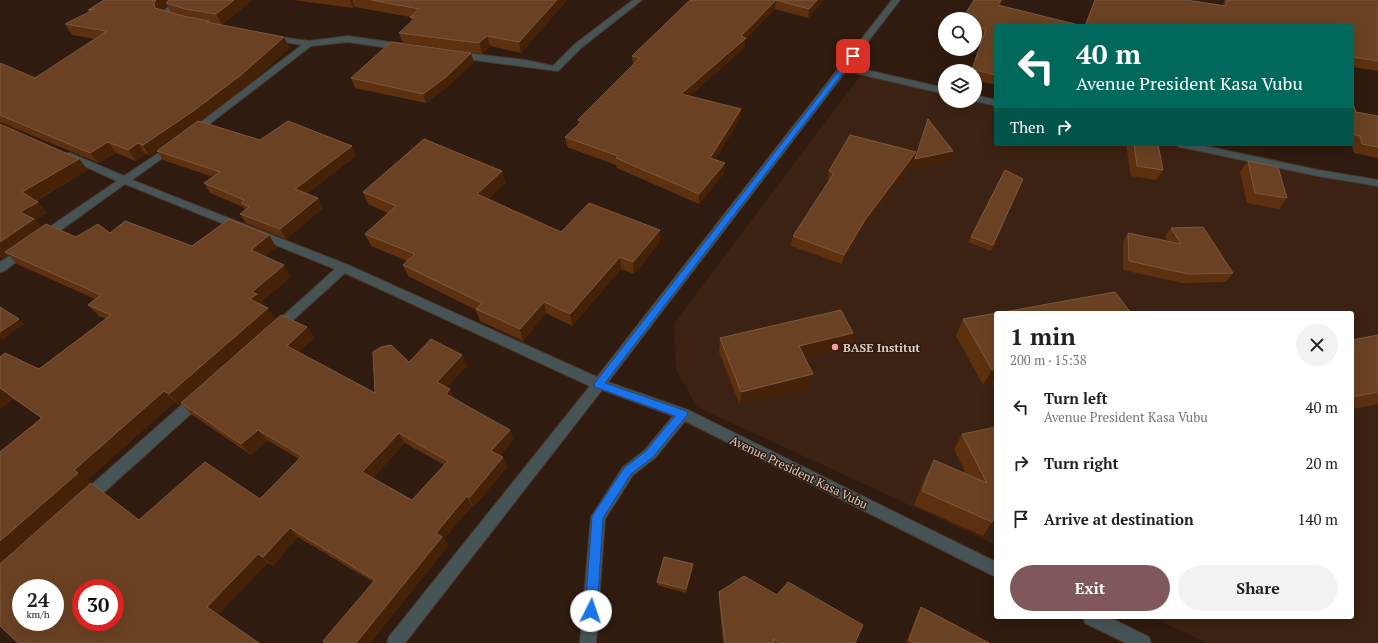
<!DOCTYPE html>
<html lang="en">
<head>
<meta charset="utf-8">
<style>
	:root { --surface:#fff; --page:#f2f2f2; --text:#202124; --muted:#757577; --accent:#80585b }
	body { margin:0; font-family:"PT Serif",serif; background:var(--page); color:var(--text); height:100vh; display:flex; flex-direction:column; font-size:15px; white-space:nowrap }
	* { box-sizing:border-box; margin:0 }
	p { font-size:13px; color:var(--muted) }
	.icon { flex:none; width:22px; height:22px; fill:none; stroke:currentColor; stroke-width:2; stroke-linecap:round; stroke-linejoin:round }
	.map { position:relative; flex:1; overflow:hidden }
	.panel { position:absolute; left:994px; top:311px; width:360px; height:308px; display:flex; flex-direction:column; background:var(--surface); border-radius:4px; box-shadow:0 4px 16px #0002 }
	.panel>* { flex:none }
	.hud { position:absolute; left:994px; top:24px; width:360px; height:122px; border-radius:4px; box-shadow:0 4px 16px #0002; background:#00695c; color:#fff; overflow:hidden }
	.fabs { position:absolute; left:938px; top:12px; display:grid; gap:8px }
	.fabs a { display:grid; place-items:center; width:44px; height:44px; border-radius:50%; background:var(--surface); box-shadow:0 4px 16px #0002; font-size:20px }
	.speed { position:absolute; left:12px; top:579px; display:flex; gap:8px; font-size:20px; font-weight:700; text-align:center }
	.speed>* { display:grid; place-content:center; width:52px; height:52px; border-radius:50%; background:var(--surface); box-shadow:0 4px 16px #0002; line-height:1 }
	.speed small { font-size:10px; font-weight:400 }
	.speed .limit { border:6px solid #d22; background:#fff; color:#111 }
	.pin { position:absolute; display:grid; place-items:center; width:34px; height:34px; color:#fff; margin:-17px; border-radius:8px; box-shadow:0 2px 6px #0006 }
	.me { position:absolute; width:44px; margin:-22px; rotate:4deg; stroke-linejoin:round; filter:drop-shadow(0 0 3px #0008) }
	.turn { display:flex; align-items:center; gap:14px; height:84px; padding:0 16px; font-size:18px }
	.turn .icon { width:52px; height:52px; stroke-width:2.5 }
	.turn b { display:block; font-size:28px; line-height:34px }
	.then { display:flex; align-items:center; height:38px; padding:0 16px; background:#0003; gap:8px; font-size:15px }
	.round { display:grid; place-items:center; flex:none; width:42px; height:42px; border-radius:21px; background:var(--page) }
	.head { display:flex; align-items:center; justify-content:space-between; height:68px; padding:0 16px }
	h1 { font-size:24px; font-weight:700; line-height:30px }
	.cta { display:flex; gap:8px; margin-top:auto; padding:8px 16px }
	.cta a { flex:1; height:46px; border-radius:24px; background:var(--accent); color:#fff; font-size:16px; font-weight:700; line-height:46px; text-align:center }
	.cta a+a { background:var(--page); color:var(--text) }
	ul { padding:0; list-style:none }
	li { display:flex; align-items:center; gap:12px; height:56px; padding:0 16px }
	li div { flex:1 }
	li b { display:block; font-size:15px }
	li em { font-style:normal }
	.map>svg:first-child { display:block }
	.built { fill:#3c2212 }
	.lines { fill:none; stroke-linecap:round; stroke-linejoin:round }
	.minor-casing { stroke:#4b382c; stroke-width:2 }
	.minor { fill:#475456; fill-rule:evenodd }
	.wall { fill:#5d3110; fill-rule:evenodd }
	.shaded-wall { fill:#452107 }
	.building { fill:#6a4223; stroke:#7c583d; fill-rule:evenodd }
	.route { fill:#1a73e8; stroke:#114b97 }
	.poi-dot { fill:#f59b9e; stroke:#2f1b0f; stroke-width:1.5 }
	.labels { text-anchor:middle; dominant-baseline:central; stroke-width:3; stroke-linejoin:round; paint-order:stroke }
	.poi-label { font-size:12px; font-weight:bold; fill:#dccec6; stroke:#2f1b0f; text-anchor:start }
	.street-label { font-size:12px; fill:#dccec6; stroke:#2f1b0f }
</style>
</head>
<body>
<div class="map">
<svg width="1378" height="643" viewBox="0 0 1378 643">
	<rect width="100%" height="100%" fill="#2f1b0f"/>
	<path class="built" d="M 863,72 L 945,90 L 945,101 L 996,100 L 996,144 L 1203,144 L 1378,181 L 1378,643 L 1207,643 L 1151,617 L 1352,617 L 1352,313 L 996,313 L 996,545 L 697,407 L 676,370 L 674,323 Z"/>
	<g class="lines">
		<defs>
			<path id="minor" d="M 175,0 L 183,0 L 169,14 L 180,19 L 176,21 L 160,15 Z
				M 633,0 L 642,0 L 581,48 L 558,71 L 457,58 L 453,55 L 457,52 L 525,60 L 553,66 L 575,44 Z
				M 892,0 L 900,0 L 849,66 L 945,88 L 945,94 L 846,71 L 608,382 L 688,410 L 996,562 L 996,577 L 685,421 L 655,458 L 633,475 L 605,519 L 596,643 L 580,643 L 591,517 L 623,467 L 645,450 L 673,416 L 602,390 L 405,643 L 387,643 L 389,637 L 590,386 L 345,273 L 281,331 L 277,333 L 273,331 L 271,328 L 273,325 L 335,269 L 125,184 L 47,240 L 39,240 L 38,237 L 39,234 L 117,181 L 64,157 L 62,155 L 64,153 L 70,153 L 124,176 L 172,144 L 177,147 L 175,149 L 132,180 L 348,265 L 597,377 Z
				M 266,35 L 309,41 L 348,36 L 403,44 L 407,47 L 403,50 L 348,42 L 311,46 L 195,135 L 189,135 L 187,133 L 189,131 L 302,45 L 266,39 L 265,37 Z
				M 975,95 L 996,100 L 996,106 L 975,101 Z
				M 1175,144 L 1195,144 L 1318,170 L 1378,180 L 1378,186 L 1318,176 L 1180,147 Z
				M 25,246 L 29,247 L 31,250 L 29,253 L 4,271 L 0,272 L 0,262 Z
				M 199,393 L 204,394 L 205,398 L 204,402 L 91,504 L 86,506 L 81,504 L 79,499 L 81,494 L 194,394 Z
				M 1083,617 L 1108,617 L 1149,637 L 1151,643 L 1126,643 L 1085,623 Z"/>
		</defs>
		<use href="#minor" class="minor-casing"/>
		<use href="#minor" class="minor"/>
	</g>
	<path class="wall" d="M 104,0 L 252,0 L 222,25 L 210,23 L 284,37 L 289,48 L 247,86 L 200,122 L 260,140 L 356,156 L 306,194 L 318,198 L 323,208 L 286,239 L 246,223 L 240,214 L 245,210 L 243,207 L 210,193 L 204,183 L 213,177 L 163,160 L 157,151 L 150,156 L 145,154 L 136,161 L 116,153 L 99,163 L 0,122 L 0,63 L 35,78 L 95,39 L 72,35 L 65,24 L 89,12 L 88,10 ZM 167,5 L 171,13 L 162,10 Z
		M 293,0 L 567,0 L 521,53 L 490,46 L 482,54 L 403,43 L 399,33 L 412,22 L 410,17 L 355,7 L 353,8 Z
		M 690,0 L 824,0 L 808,18 L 775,9 L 745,40 L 745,47 L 690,96 L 741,109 L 740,118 L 715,160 L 724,173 L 699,204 L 617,168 L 616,165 L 567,147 L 565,137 L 579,124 L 578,120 L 633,65 L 632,56 Z
		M 974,0 L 1004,0 L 1000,5 L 996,26 L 996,85 L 975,80 L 975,71 L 972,71 L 983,39 L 975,36 L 975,19 Z
		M 1095,0 L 1186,0 L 1223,6 L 1224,0 L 1378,0 L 1378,71 L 1352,67 L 1352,26 L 1085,26 Z
		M 474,62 L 447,87 L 426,103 L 355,88 L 351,78 Z
		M 1352,101 L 1356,112 L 1378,116 L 1378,158 L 1354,153 L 1352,145 L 1346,144 L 1352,144 Z
		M 0,124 L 79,159 L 88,170 L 36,201 L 38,202 L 47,213 L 35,220 L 42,227 L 76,237 L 110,233 L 192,246 L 269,235 L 276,247 L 265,256 L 291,277 L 262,301 L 264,305 L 179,405 L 175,402 L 87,480 L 91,483 L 0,563 L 0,452 L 41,418 L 13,399 L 0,409 L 0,357 L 39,369 L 106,319 L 99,316 L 88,305 L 95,299 L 17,264 L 8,255 L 3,258 L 0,257 Z
		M 1126,144 L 1158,144 L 1163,170 L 1156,180 L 1131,176 Z
		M 913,161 L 862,229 L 842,264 L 791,246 L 793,236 L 829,181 L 828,181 L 829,171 Z
		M 1248,161 L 1287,198 L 1279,209 L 1247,203 L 1240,172 Z
		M 502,171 L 505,183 L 488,199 L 561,232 L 660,230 L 660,242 L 634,274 L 621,269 L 572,326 L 546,313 L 523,341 L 480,321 L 476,310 L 408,276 L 403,265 L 407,261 L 371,246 L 365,234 L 388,213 L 368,204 L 363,192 Z
		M 1023,179 L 991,251 L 968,242 L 971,237 Z
		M 1171,228 L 1233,273 L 1226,282 L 1182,283 L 1123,270 L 1123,242 L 1128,233 L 1168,241 L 1165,237 Z
		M 996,313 L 996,391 L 992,384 L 983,385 L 956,336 L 963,319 Z
		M 307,327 L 314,338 L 299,352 L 375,393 L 409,362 L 467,366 L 447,387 L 455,400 L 510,430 L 513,440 L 500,455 L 503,457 L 507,467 L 474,507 L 472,506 L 444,539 L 448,546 L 370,643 L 326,643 L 373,582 L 298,537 L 273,566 L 268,563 L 139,520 L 260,499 L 299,459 L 267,440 L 251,455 L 191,414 L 181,403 ZM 405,443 L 444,465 L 412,500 L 373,478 Z
		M 853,333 L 850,347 L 805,358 L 810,387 L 740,405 L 719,352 L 720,338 Z
		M 1378,335 L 1378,404 L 1352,409 L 1352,340 Z
		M 996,427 L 992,522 L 983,536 L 914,505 L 926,475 L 934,460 L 966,474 L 954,449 L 962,434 Z
		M 693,567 L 686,593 L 657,585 L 657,582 Z
		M 719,592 L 855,643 L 723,643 L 719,602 Z
		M 921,607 L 989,643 L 906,643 L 919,610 Z"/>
	<path class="shaded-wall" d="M 156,0 L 173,0 L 166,3 L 167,5 L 160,13 L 155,8 L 154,3 Z
		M 234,0 L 252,0 L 222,25 L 216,14 Z
		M 350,0 L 352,0 L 355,7 L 353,8 Z
		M 557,0 L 567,0 L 521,53 L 519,42 Z
		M 776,0 L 775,9 L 745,40 L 745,47 L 681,104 L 681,94 L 741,36 Z
		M 817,0 L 824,0 L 808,18 L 809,9 Z
		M 1001,0 L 1004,0 L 995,14 L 998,5 Z
		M 487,36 L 490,46 L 482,54 L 479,43 Z
		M 284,37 L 289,48 L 247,86 L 198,123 L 157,151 L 150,156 L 143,145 Z
		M 471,53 L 474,62 L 447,87 L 426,103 L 423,94 Z
		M 741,109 L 740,118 L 710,168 L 710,158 Z
		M 108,142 L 116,153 L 99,163 L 90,153 Z
		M 138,143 L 145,154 L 136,161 L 128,150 Z
		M 352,146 L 356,156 L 300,198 L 295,189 Z
		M 953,151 L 949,162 L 911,169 L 915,159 Z
		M 916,152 L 913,161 L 862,229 L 842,264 L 844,255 L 865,220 Z
		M 79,159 L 88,170 L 31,203 L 22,192 Z
		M 725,163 L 724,173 L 699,204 L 699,194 Z
		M 502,171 L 505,183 L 480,207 L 477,194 Z
		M 318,198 L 323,208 L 286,239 L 280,229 Z
		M 38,202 L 47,213 L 35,220 L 44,230 L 5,252 L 7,255 L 3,258 L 0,255 L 0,242 L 20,212 Z
		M 660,230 L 660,242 L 634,274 L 633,262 Z
		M 269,235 L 276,247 L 259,261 L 251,250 Z
		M 620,257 L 621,269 L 572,326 L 570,314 Z
		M 284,265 L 291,277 L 262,301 L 264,305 L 258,311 L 250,299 L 252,292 Z
		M 544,302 L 546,313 L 523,341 L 520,329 Z
		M 268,308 L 276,319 L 179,405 L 169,394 Z
		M 19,319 L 24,324 L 2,340 L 0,338 L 0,332 Z
		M 307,327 L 314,338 L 294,357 L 287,346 Z
		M 853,333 L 850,347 L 797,360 L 799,346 Z
		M 462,355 L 467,366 L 442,393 L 437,382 Z
		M 996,369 L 996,376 L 992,384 L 983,385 L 992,370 Z
		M 813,374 L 810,387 L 740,405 L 741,392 Z
		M 0,388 L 13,399 L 0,409 Z
		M 450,389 L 455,400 L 446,394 Z
		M 164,391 L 175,402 L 87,480 L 74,470 Z
		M 258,430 L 267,440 L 251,455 L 241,444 Z
		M 510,430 L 513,440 L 495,461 L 491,451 Z
		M 399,433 L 405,443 L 369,482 L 362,472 Z
		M 503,457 L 507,467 L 474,507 L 469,498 Z
		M 78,473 L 91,483 L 0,563 L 0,541 Z
		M 467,496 L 472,506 L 444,539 L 448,546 L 370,643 L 356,643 L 436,533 Z
		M 290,528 L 298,537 L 273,566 L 263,557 Z
		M 258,554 L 268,563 L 218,615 L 207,607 Z
		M 693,564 L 693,567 L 686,593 L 686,589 Z"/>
	<path class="building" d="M 104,0 L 156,0 L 154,3 L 155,8 L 183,16 L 209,21 L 206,22 L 284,37 L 241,75 L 192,112 L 143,145 L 138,143 L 128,150 L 108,142 L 90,153 L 0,115 L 0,63 L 35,78 L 107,31 L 65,24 L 95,9 L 88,10 Z
		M 169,0 L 234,0 L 216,14 L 185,9 L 166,3 Z
		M 371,0 L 557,0 L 519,42 L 487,36 L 479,43 L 399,33 L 415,18 L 410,17 L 419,9 Z
		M 690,0 L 776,0 L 741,36 L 746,38 L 681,94 L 741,109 L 710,158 L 725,163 L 699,194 L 616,158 L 618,156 L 565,137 L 582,121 L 578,120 L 640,58 L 632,56 Z
		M 776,0 L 817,0 L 809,9 Z
		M 974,0 L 1001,0 L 998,5 L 1083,26 L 996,26 L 996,75 L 972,69 L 986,29 L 975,27 L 975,19 L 962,19 Z
		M 1095,0 L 1186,0 L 1226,6 L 1227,0 L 1378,0 L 1378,61 L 1352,57 L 1352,26 L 1085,26 Z
		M 391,42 L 471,53 L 445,78 L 423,94 L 351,78 Z
		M 1352,101 L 1356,112 L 1378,116 L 1378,147 L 1362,144 L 1360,136 L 1352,134 Z
		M 928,119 L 953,151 L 915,159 Z
		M 198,121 L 260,140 L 288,121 L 352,146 L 295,189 L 318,198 L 280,229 L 240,214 L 249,207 L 241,203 L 244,200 L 204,183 L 220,172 L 157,151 Z
		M 0,124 L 79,159 L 22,192 L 38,202 L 20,212 L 34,219 L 0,242 Z
		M 850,135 L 916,152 L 865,220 L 844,255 L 793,236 L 834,173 L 829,171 Z
		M 424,139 L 502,171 L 477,194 L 561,232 L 589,203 L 660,230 L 633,262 L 620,257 L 570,314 L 544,302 L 520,329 L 476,309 L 482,303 L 403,265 L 415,254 L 365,234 L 396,206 L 363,192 Z
		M 1134,144 L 1158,144 L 1163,170 L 1137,166 Z
		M 1248,161 L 1278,167 L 1287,198 L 1255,193 Z
		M 1005,170 L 1023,179 L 993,245 L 971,237 Z
		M 229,219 L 269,235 L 251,250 L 284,265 L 252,292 L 257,294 L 250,299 L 268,308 L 169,394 L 164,391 L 74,470 L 78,473 L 0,541 L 0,452 L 42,418 L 0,388 L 0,357 L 5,353 L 39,369 L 111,315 L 88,305 L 101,295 L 5,252 L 46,224 L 76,237 L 98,224 L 110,233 L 125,221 L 192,246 Z
		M 1203,227 L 1233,273 L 1188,274 L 1129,261 L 1128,233 L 1181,244 L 1171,228 Z
		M 1115,292 L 1131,313 L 998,313 Z
		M 0,307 L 19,319 L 0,332 Z
		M 841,310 L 853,333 L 799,346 L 813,374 L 741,392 L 720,338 Z
		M 996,313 L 996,369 L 992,370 L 963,319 Z
		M 281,315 L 307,327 L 287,346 L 375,393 L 373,352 L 381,347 L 391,345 L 409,362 L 431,339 L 462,355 L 437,382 L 450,389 L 446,394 L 510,430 L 491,451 L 503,457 L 469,498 L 467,496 L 436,533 L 442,537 L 356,643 L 326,643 L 323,641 L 375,580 L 290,528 L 263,557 L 258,554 L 207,607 L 259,643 L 18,643 L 0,626 L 0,564 L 91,483 L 139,520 L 205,462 L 260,499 L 302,456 L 258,430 L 241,444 L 181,403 ZM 399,433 L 448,461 L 412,500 L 362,472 ZM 21,588 L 55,588 L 55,622 L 21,622 ZM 81,588 L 115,588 L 115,622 L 81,622 Z
		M 1378,335 L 1378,392 L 1352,397 L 1352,340 Z
		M 996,427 L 996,511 L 992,522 L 922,491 L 934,460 L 987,483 L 962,434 Z
		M 664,557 L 693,564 L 686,589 L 657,582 Z
		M 744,576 L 777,595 L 788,582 L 863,625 L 855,643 L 780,643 L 773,639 L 774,643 L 725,643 L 719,592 Z
		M 921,607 L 989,643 L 914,643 L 909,640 Z"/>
	<path class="route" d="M 851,55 L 856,56 L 605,383 L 686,411 L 688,414 L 653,457 L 631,474 L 603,518 L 597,611 L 595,616 L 591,617 L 586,616 L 585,611 L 592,517 L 594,513 L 624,468 L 646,451 L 675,416 L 595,387 L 594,384 Z"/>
	<circle class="poi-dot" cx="835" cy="347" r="4"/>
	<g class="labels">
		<g class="poi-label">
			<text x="843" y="347">BASE Institut</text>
		</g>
		<g class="street-label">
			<text transform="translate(799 472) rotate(26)">Avenue President Kasa Vubu</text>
		</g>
	</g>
</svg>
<div class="fabs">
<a><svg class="icon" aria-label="search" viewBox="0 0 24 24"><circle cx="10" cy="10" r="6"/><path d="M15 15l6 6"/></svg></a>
<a><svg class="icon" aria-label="layers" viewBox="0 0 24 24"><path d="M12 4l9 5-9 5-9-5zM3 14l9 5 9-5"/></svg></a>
</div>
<div class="speed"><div>24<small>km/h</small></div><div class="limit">30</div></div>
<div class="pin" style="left:853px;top:56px;background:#d93025"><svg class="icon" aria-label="arrive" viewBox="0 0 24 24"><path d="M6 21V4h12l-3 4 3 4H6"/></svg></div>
<svg class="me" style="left:591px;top:611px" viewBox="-20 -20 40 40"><circle r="19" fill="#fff"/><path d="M0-13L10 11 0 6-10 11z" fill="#1a73e8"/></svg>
<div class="hud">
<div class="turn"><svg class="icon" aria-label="left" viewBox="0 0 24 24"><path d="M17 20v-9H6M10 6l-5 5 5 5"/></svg><div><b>40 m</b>Avenue President Kasa Vubu</div></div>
<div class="then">Then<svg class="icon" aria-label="right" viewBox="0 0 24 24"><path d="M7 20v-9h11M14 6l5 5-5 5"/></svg></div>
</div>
<section class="panel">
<div class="head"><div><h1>1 min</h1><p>200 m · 15:38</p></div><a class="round"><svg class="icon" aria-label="close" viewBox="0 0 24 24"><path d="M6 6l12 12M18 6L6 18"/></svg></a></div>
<ul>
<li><svg class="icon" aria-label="left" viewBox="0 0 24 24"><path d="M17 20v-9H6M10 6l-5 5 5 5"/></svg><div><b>Turn left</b><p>Avenue President Kasa Vubu</p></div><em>40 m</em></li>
<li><svg class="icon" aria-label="right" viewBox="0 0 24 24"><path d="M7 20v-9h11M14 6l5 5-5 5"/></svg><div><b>Turn right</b></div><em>20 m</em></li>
<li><svg class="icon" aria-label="arrive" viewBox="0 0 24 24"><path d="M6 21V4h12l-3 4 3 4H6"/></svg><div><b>Arrive at destination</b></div><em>140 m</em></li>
</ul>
<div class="cta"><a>Exit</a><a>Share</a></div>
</section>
</div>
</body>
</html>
